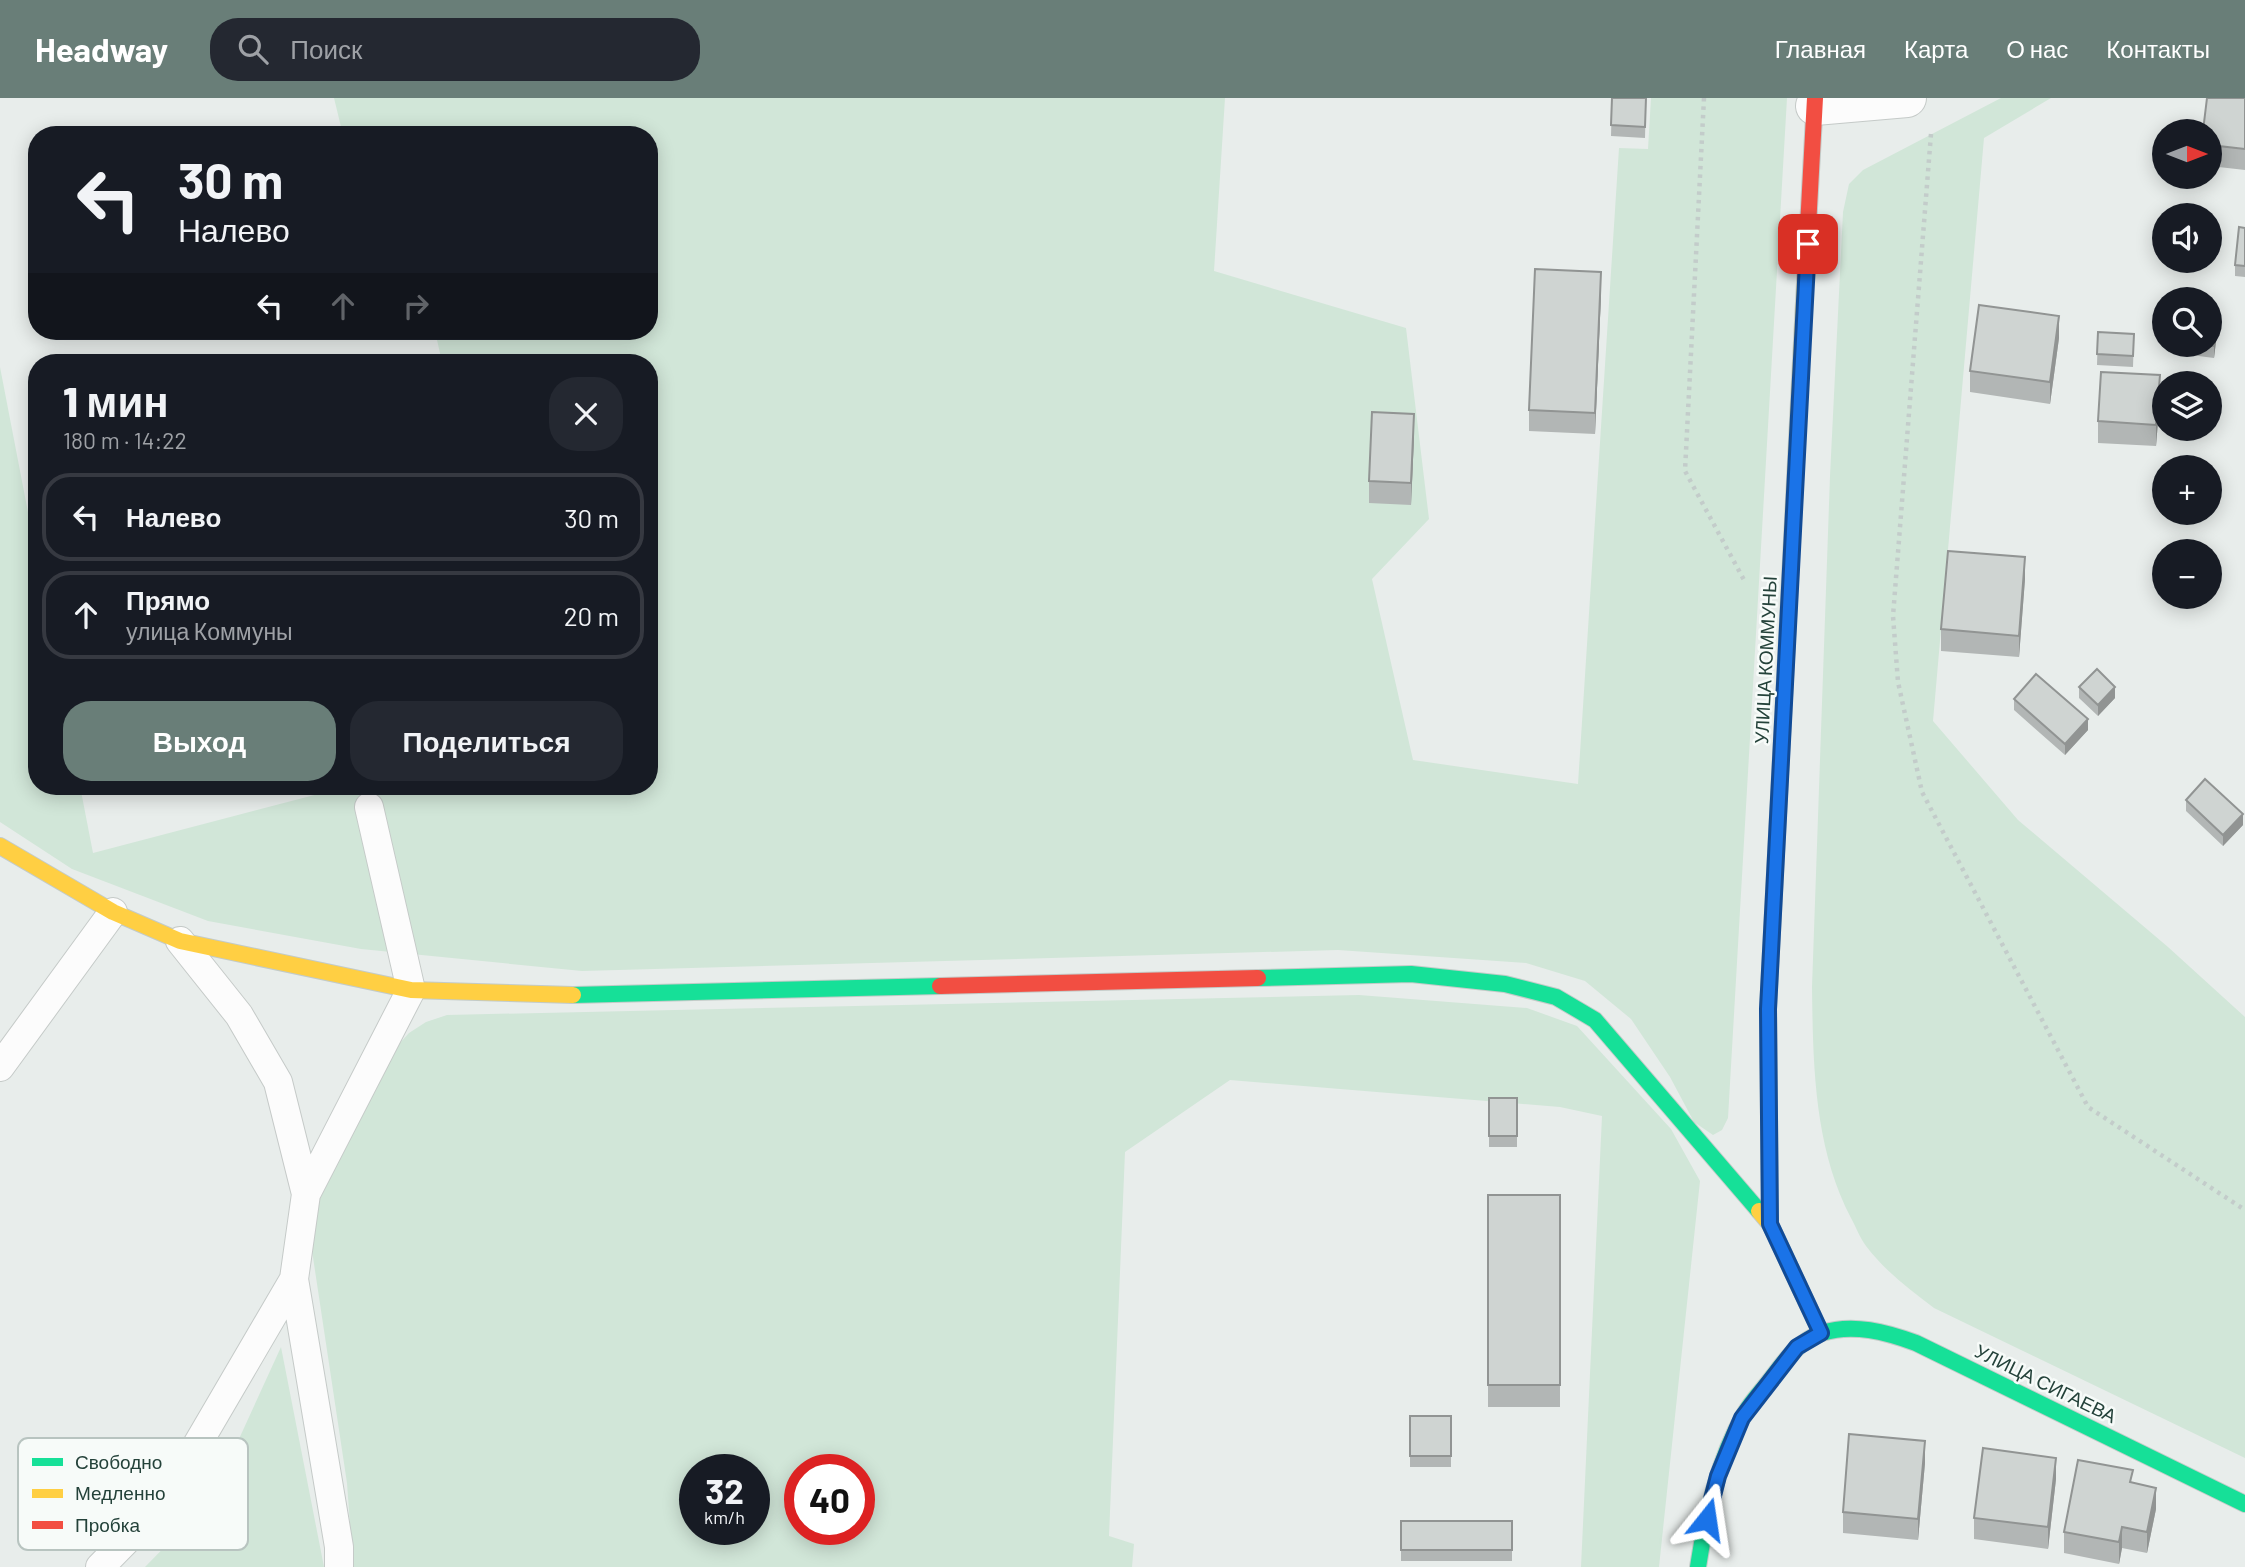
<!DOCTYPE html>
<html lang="ru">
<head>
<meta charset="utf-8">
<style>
	:root { --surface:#171b24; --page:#242831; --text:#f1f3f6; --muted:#9ea1a6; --line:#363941; --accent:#697e78 }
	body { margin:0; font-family:Barlow,sans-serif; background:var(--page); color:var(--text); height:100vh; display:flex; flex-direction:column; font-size:26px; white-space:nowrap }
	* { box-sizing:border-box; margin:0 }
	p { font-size:23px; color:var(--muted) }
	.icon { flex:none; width:38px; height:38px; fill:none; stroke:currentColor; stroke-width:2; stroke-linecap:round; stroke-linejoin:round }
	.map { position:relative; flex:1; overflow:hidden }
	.drawer { position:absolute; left:28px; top:256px; width:630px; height:441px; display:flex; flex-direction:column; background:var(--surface); border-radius:28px; box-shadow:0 4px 18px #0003 }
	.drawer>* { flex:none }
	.banner { position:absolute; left:28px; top:28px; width:630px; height:214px; border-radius:28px; box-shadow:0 4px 18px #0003; background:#171b24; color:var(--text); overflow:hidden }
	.needle { width:46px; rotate:90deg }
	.tools { position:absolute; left:2152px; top:21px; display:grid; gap:14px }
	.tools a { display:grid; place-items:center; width:70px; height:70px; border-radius:50%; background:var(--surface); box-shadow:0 4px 18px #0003; font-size:35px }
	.speed { position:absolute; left:679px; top:1356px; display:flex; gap:14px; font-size:35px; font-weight:700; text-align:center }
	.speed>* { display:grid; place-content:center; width:91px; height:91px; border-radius:50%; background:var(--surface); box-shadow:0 4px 18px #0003; line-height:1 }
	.speed small { font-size:18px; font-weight:400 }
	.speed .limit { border:10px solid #d22; background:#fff; color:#111 }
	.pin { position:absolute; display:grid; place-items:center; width:60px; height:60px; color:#fff; margin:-30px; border-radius:14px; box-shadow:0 4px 10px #0006 }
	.me { position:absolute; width:77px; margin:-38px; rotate:15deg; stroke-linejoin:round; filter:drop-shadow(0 0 5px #0008) }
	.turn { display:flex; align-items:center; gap:24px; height:147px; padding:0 35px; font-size:32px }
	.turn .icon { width:91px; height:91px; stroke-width:2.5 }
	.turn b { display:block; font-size:49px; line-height:60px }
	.lanes { display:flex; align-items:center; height:66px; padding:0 35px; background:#0003; justify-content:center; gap:35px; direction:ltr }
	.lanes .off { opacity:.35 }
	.round { display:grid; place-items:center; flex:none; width:74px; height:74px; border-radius:28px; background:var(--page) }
	.overview { display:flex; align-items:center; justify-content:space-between; height:119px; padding:0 35px }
	h1 { font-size:42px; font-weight:800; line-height:52px }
	.primary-button { display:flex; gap:14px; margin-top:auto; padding:14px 35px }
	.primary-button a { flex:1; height:80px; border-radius:28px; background:var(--accent); color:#fff; font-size:28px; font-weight:800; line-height:80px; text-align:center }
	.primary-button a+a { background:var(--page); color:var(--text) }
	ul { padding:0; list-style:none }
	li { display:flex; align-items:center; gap:21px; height:88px; margin:0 14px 10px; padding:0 21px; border:4px solid var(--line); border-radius:28px }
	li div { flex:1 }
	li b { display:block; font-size:26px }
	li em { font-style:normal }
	header { display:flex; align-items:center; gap:42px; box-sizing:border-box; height:98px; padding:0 35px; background:var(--accent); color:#fff }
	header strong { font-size:33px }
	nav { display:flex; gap:38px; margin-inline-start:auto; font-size:24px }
	.search { width:490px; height:63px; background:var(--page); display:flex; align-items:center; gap:18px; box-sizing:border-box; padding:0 24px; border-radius:28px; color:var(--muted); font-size:26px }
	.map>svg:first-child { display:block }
	.green { fill:#d1e6d8; fill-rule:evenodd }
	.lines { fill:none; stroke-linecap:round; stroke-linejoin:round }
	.lane-casing { stroke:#c5cac8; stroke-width:30 }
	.street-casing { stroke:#c5cac8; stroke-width:40 }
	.fast-casing { stroke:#c3cbc8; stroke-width:18 }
	.slow-casing { stroke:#c3cbc8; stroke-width:18 }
	.jam-casing { stroke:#c3cbc8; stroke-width:18 }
	.path { stroke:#c3ccca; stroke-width:4.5; stroke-dasharray:3.5 5; stroke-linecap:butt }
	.lane { stroke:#fcfcfc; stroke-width:28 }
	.street { stroke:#fcfcfc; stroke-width:38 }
	.fast { stroke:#16e098; stroke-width:16 }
	.slow { stroke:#ffcf43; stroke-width:16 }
	.jam { stroke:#f24e42; stroke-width:16 }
	.wall { fill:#b2b6b5 }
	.shaded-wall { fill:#919493 }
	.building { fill:#cfd4d2; stroke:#919493; stroke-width:2 }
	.route-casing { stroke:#114b97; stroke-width:18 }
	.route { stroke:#1a73e8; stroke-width:12 }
	.labels { text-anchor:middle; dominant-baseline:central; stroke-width:5; stroke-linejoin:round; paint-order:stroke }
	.street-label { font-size:19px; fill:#24423a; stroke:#f7fbf9 }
	.key { fill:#f7fbf9; stroke:#b8c4c0; stroke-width:2 }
	.key-label { font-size:19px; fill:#24423a }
</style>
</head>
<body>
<header>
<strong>Headway</strong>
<div class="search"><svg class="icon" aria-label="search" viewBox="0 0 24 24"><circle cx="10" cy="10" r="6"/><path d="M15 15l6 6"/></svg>Поиск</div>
<nav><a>Главная</a><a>Карта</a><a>О нас</a><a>Контакты</a></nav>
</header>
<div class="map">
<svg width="2245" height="1469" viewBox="0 0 2245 1469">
	<rect width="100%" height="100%" fill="#e8edeb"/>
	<path class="green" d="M 334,0 L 1225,0 L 1214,173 L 1406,230 L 1429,421 L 1372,481 L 1413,662 L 1578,686 L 1619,50 L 1648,51 L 1651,0 L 1787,0 L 1728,1020 L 1722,1032 L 1713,1037 L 1694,1024 L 1670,979 L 1631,921 L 1585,883 L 1526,865 L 1338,852 L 582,873 L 361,851 L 208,823 L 72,771 L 0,724 L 0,269 L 37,461 L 37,688 L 80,688 L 93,755 L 349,688 L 649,688 L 649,264 L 442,264 L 435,233 L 649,233 L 649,37 L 343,37 Z
		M 2001,0 L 2051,0 L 1984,40 L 1933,623 L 2018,722 L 2168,849 L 2245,919 L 2245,1360 L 1934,1210 C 1909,1191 1885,1173 1866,1148 C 1860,1140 1856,1129 1851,1120 C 1814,1049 1813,967 1812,889 L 1830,378 L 1843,114 L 1849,86 L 1863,72 Z
		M 1359,897 L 1527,910 L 1577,928 L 1671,1031 L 1700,1083 L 1659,1469 L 1581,1469 L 1602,1018 L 1560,1009 L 1230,982 L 1125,1054 L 1109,1438 L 1134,1446 L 1132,1469 L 353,1469 L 347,1385 L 311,1146 L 324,1074 L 389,957 L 409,935 L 426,924 L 447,917 ZM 695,1372 L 754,1372 L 754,1432 L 695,1432 ZM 800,1372 L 859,1372 L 859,1432 L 800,1432 Z
		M 281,1249 L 324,1469 L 145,1469 L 184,1429 L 217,1389 Z"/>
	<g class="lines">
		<defs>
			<path id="lane" d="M 180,843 L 239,917 L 278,984 L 306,1096 L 294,1181 L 339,1449 L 339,1469
				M 0,969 L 113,814
				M 306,1096 L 411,892 L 369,709
				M 100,1469 L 163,1405 L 294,1181"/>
			<path id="street" d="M 1815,8 L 1907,0"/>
			<path id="fast" d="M 1258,880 L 1411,876 L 1505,886 L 1556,899 L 1595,922 L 1759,1113
				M 573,897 L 940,888
				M 1770,1126 L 1768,911 L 1784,600
				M 1698,1469 C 1706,1417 1718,1362 1745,1315 C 1752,1303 1762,1293 1771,1281 C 1785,1263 1798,1243 1822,1235 C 1853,1225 1886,1234 1916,1245 L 2245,1406"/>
			<path id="slow" d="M 1784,600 L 1805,184
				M 0,748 L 113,814 L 180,843 L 411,892 L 573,897
				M 1759,1113 L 1770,1126 L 1821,1235"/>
			<path id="jam" d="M 1805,184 L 1815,0
				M 940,888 L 1258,880"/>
		</defs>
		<use href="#lane" class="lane-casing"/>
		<use href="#street" class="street-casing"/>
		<use href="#fast" class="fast-casing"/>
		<use href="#slow" class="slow-casing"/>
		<use href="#jam" class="jam-casing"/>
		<path class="path" d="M 1704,0 L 1685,373 L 1744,482
			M 1931,36 L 1893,518 L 1898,584 L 1922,694 L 2088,1009 L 2245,1112"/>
		<use href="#lane" class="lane"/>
		<use href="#street" class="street"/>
		<use href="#fast" class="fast"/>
		<use href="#slow" class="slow"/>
		<use href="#jam" class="jam"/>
	</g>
	<path class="wall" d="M 1612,0 L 1646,0 L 1645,40 L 1611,38 Z
		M 2245,0 L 2245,72 L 2210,68 L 2210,33 Z
		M 2245,130 L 2245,179 L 2235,178 L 2235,167 Z
		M 1601,196 L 1595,336 L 1529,333 L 1529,312 Z
		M 2218,227 L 2214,260 L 2168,254 L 2168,247 L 2210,247 Z
		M 2098,234 L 2134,236 L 2133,269 L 2097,267 Z
		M 2059,240 L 2050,306 L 1970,294 L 1970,273 Z
		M 2160,299 L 2156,348 L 2098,345 L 2098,323 Z
		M 1414,338 L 1411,407 L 1369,405 L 1369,383 Z
		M 37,429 L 37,449 L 35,441 L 35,430 Z
		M 2025,481 L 2019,559 L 1941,553 L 1941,531 Z
		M 2079,589 L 2115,600 L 2098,618 L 2079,600 Z
		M 2014,601 L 2088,632 L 2065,657 L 2014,612 Z
		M 2186,702 L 2243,727 L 2223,748 L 2186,713 Z
		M 1489,1000 L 1517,1000 L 1517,1049 L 1489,1049 Z
		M 1488,1097 L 1560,1097 L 1560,1309 L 1488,1309 Z
		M 1410,1318 L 1451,1318 L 1451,1369 L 1410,1369 Z
		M 1925,1365 L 1918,1442 L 1843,1435 L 1843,1414 Z
		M 2056,1381 L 2048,1451 L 1974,1441 L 1974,1420 Z
		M 2133,1385 L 2156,1411 L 2147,1455 L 2122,1450 L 2119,1466 L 2064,1455 L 2064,1434 Z
		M 1401,1423 L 1512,1423 L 1512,1463 L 1401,1463 Z"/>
	<path class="shaded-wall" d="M 1601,174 L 1601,196 L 1595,336 L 1595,315 Z
		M 2218,216 L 2218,227 L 2214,260 L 2214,248 Z
		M 2059,218 L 2059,240 L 2050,306 L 2050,284 Z
		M 2160,277 L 2160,299 L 2156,348 L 2156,327 Z
		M 1414,316 L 1414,338 L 1411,407 L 1411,385 Z
		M 2025,459 L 2025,481 L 2019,559 L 2019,538 Z
		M 2115,589 L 2115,600 L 2098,618 L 2098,607 Z
		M 2088,621 L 2088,632 L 2065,657 L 2065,646 Z
		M 2243,716 L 2243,727 L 2223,748 L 2223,737 Z
		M 1925,1343 L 1925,1365 L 1918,1442 L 1918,1421 Z
		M 2056,1360 L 2056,1381 L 2048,1451 L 2048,1429 Z
		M 2156,1390 L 2156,1411 L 2147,1455 L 2147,1434 Z
		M 2122,1429 L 2122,1450 L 2119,1466 L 2119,1444 Z"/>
	<path class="building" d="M 1612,0 L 1646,0 L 1645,29 L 1611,27 Z
		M 2207,0 L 2245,0 L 2245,51 L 2210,47 L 2210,33 L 2203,33 Z
		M 2239,129 L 2245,130 L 2245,168 L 2235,167 Z
		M 1535,171 L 1601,174 L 1595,315 L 1529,312 Z
		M 1979,207 L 2059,218 L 2050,284 L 1970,273 Z
		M 2210,215 L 2218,216 L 2214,248 L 2200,247 L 2210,247 Z
		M 2098,234 L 2134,236 L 2133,258 L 2097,256 Z
		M 2101,274 L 2160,277 L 2156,327 L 2098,323 Z
		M 1372,314 L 1414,316 L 1411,385 L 1369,383 Z
		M 1948,453 L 2025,459 L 2019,538 L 1941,531 Z
		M 2097,571 L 2115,589 L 2098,607 L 2079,589 Z
		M 2036,576 L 2088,621 L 2065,646 L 2014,601 Z
		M 2205,681 L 2243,716 L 2223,737 L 2186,702 Z
		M 1489,1000 L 1517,1000 L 1517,1038 L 1489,1038 Z
		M 1488,1097 L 1560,1097 L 1560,1287 L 1488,1287 Z
		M 1410,1318 L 1451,1318 L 1451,1358 L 1410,1358 Z
		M 1849,1336 L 1925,1343 L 1918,1421 L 1843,1414 Z
		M 1983,1350 L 2056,1360 L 2048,1429 L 1974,1420 Z
		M 2078,1362 L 2133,1372 L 2130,1384 L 2156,1390 L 2147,1434 L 2122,1429 L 2119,1444 L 2064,1434 Z
		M 1401,1423 L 1512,1423 L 1512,1452 L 1401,1452 Z"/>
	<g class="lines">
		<defs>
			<path id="route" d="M 1707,1421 L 1718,1378 L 1742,1320 L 1797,1249 L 1821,1235 L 1770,1126 L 1768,911 L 1808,146"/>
		</defs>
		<use href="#route" class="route-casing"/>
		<use href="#route" class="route"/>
	</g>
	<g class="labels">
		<g class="street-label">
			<text transform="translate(1765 562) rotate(-87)">УЛИЦА КОММУНЫ</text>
			<text transform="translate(2046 1285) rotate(26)">УЛИЦА СИГАЕВА</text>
		</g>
	</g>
	<rect x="18" y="1340" width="230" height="112" rx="10" class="key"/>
	<rect x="32" y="1360" width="31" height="8" fill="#16e098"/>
	<rect x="32" y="1391" width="31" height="9" fill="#ffcf43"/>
	<rect x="32" y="1423" width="31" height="8" fill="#f24e42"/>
	<g class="key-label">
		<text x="75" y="1371">Свободно</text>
		<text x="75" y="1402">Медленно</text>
		<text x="75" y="1434">Пробка</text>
	</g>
</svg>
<div class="tools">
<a><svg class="needle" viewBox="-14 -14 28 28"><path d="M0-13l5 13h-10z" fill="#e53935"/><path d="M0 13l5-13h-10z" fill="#9ea1a6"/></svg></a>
<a><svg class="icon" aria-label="sound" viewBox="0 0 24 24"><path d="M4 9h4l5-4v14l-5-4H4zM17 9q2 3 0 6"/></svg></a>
<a><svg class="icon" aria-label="search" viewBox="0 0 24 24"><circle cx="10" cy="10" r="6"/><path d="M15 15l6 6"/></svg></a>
<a><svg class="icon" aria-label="layers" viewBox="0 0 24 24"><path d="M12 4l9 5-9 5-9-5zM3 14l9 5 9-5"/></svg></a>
<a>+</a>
<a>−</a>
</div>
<div class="speed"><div>32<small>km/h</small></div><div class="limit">40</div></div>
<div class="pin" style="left:1808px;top:146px;background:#d93025"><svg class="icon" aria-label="arrive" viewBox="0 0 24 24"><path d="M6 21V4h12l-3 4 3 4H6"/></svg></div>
<svg class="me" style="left:1707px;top:1421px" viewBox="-20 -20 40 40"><path d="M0-17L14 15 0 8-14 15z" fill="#1a73e8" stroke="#fff" stroke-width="4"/></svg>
<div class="banner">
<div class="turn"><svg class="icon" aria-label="left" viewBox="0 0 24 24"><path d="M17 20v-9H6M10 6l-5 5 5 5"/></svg><div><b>30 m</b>Налево</div></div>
<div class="lanes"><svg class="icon" aria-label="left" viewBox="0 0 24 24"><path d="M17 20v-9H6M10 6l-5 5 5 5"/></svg><svg class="icon off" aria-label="ahead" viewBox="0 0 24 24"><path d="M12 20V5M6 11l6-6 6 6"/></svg><svg class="icon off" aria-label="right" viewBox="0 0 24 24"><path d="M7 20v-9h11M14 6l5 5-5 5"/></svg></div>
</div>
<section class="drawer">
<div class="overview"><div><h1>1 мин</h1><p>180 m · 14:22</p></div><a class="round"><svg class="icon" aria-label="close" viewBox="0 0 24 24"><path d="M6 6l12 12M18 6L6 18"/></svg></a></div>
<ul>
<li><svg class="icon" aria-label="left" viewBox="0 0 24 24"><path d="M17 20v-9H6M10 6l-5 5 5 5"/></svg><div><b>Налево</b></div><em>30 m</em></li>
<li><svg class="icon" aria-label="ahead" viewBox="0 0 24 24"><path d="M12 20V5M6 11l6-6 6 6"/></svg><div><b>Прямо</b><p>улица Коммуны</p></div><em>20 m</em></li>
</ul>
<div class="primary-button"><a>Выход</a><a>Поделиться</a></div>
</section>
</div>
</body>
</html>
